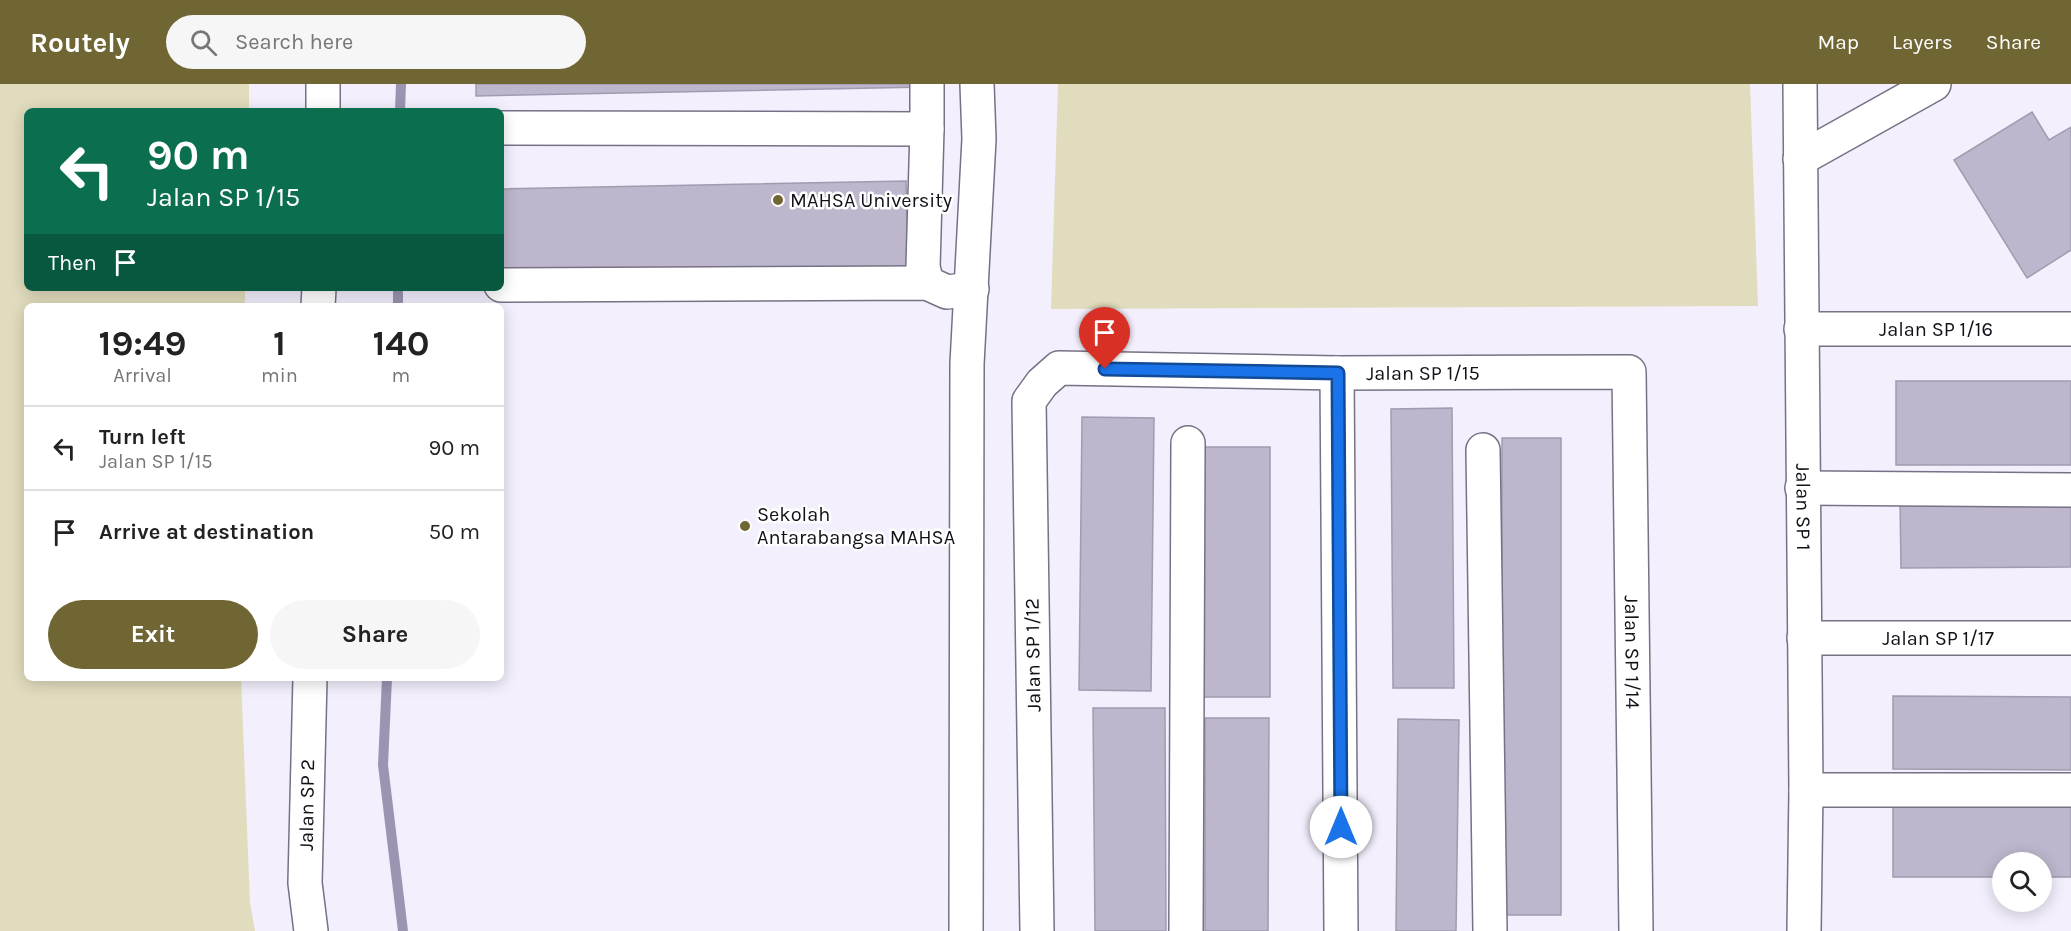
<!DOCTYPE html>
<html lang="en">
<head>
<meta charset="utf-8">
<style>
	:root { --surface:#fff; --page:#f6f6f6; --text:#222; --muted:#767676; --line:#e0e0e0; --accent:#706633 }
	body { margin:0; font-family:Karla,sans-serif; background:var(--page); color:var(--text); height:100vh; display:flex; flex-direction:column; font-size:22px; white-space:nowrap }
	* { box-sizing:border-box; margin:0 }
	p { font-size:20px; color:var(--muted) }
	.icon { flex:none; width:33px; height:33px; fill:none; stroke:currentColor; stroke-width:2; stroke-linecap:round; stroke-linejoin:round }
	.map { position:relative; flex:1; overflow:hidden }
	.side { position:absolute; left:24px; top:219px; width:480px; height:378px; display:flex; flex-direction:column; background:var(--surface); border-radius:9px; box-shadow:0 3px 15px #0003 }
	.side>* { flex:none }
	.banner { position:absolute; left:24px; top:24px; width:480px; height:183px; border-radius:9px; box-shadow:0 3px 15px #0003; background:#0b6e4f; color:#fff; overflow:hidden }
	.tools { position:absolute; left:1992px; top:768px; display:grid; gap:12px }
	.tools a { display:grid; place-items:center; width:60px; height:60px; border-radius:50%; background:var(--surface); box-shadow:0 3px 15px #0003; font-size:30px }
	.pin { position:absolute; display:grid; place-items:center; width:51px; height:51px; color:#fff; margin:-62px -26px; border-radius:50% 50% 50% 0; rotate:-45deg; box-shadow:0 0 6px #0007 }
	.pin .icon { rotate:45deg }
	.me { position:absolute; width:66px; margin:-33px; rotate:0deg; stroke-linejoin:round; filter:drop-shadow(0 0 4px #0008) }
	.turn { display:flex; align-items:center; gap:21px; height:126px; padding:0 24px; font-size:27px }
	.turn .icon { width:78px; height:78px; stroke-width:2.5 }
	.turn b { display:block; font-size:42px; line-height:51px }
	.then { display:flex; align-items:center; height:57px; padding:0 24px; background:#0003; gap:12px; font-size:22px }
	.eta { display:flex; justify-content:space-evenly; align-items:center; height:102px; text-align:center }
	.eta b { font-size:36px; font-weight:700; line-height:42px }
	.primary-button { display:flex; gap:12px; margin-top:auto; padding:12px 24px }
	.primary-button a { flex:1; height:69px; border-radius:36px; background:var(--accent); color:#fff; font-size:24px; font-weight:700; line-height:69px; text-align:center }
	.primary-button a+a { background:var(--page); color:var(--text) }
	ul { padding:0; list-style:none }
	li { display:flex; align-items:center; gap:18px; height:84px; padding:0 24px; border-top:2px solid var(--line) }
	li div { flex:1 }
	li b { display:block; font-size:22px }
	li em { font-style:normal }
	header { display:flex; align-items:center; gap:36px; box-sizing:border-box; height:84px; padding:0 30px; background:var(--accent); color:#fff }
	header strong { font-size:28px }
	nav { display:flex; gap:33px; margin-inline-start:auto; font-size:21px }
	.search { width:420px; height:54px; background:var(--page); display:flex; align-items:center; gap:15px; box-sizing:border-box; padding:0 21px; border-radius:33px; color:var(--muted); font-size:22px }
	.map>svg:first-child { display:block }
	.green { fill:#e2dcbe }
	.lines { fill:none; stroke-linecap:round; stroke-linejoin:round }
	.stream { stroke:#9d94b1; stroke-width:10 }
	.building { fill:#bdb6cc; stroke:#a19bb0; stroke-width:1.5 }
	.minor-casing { stroke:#777185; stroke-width:36 }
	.minor { stroke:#fff; stroke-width:33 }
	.route-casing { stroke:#114b97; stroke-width:15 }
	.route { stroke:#1a73e8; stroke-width:10 }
	.poi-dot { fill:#706633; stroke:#fefefe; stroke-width:2 }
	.labels { text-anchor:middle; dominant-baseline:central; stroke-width:5; stroke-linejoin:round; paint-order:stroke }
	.poi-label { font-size:20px; fill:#131018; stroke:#fefefe; text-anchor:start }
	.street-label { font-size:20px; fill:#131018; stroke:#fefefe }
</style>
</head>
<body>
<header>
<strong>Routely</strong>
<div class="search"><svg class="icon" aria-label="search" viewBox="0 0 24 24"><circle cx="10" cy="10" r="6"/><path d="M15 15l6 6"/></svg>Search here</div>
<nav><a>Map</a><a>Layers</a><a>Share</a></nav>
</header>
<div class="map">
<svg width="2071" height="847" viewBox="0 0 2071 847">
	<rect width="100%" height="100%" fill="#f3effd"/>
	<path class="green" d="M 0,0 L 249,0 L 249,27 L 27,27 L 27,204 L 245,204 L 245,222 L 27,222 L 27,594 L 241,594 L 250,819 L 255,847 L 0,847 Z
		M 1058,0 L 1750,0 L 1758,222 L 1051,225 Z"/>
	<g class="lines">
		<path class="stream" d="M 400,27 L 401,0
			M 398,222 L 398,204
			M 387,594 L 383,681 L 403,847"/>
	</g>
	<path class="building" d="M 476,0 L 926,0 L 926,3 L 476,12 Z
		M 2032,28 L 2049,56 L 2071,43 L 2071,166 L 2027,194 L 1954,76 Z
		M 906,97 L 908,184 L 501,193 L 501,105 Z
		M 1896,297 L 2071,297 L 2071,381 L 1896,381 Z
		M 1452,324 L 1454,604 L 1393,604 L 1391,325 Z
		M 1082,333 L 1154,334 L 1151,607 L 1079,606 Z
		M 1502,354 L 1561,354 L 1561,831 L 1502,831 Z
		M 1203,363 L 1270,363 L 1270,613 L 1202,613 Z
		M 2071,416 L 2071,483 L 1901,484 L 1900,417 Z
		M 1893,612 L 2071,613 L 2071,686 L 1893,685 Z
		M 1093,624 L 1165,624 L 1166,847 L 1095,847 Z
		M 1205,634 L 1269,634 L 1268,847 L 1205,847 Z
		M 1398,635 L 1459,636 L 1456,847 L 1396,847 Z
		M 1893,719 L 2071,719 L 2071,793 L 2042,793 L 2042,778 L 2002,778 L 2002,793 L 1893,793 Z"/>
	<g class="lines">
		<defs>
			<g id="minor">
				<path id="s1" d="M 1800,0 L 1806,706 L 1804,847"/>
				<path d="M 323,27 L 323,0"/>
				<path d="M 501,44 L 927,45 L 927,0"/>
				<path d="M 927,45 L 923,183 L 927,199"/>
				<path d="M 1800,75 L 1934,0"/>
				<path d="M 501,201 L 927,199 L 947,208 L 972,205"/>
				<path d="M 318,222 L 319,204"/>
				<path id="s2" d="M 1801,245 L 2071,245"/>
				<path d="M 1337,289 L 1341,847"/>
				<path d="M 1483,366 L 1490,847"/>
				<path d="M 1802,404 L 2071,406"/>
				<path id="s3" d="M 1804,554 L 2071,554"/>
				<path d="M 310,594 L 305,799 L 311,847"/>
				<path d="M 1806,706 L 2071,706"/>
				<path d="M 966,847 L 967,280 L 979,55 L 977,0"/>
				<path id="s4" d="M 1037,847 L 1029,317 L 1042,299 L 1059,284 L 1337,289 L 1629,288 L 1636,847"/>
				<path d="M 1186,847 L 1188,359"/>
			</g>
		</defs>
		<use href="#minor" class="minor-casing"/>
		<use href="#minor" class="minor"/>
	</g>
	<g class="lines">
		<defs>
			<path id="route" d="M 1105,285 L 1338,289 L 1341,743"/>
		</defs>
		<use href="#route" class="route-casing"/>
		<use href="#route" class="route"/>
	</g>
	<g class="poi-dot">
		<circle cx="778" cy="116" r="6"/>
		<circle cx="745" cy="442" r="6"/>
	</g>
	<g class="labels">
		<g class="poi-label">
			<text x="790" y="116">MAHSA University</text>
			<text x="757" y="430">Sekolah<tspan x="757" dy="23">Antarabangsa MAHSA</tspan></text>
		</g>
		<g class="street-label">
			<text stroke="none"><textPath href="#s2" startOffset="135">Jalan SP 1/16</textPath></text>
			<text stroke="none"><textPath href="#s4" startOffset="939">Jalan SP 1/15</textPath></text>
			<text stroke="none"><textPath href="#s1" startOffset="423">Jalan SP 1</textPath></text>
			<text stroke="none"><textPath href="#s3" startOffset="134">Jalan SP 1/17</textPath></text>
			<text stroke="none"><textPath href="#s4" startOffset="1425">Jalan SP 1/14</textPath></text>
			<text transform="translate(1033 571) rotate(-91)">Jalan SP 1/12</text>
			<text transform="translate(307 721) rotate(-89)">Jalan SP 2</text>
		</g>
	</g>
</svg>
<div class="tools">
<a><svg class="icon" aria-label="search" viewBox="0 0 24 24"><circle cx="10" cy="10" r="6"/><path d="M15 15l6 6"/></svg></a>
</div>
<div class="pin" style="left:1105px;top:285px;background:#d93025"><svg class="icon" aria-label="arrive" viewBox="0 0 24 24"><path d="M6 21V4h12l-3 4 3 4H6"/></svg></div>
<svg class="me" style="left:1341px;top:743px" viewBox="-20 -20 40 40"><circle r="19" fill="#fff"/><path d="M0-13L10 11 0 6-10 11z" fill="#1a73e8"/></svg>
<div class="banner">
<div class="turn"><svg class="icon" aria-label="left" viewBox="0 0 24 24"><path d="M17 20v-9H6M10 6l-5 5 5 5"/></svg><div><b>90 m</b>Jalan SP 1/15</div></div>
<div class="then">Then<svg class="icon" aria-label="arrive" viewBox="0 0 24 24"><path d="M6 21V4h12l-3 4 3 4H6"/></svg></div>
</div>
<section class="side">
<div class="eta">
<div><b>19:49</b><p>Arrival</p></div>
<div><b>1</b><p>min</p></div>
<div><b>140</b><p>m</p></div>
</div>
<ul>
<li><svg class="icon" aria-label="left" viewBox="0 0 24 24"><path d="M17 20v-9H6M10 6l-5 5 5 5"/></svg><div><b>Turn left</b><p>Jalan SP 1/15</p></div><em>90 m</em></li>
<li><svg class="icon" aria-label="arrive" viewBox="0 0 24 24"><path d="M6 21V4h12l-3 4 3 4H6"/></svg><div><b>Arrive at destination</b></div><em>50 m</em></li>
</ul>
<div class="primary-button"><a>Exit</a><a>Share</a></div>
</section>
</div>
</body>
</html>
